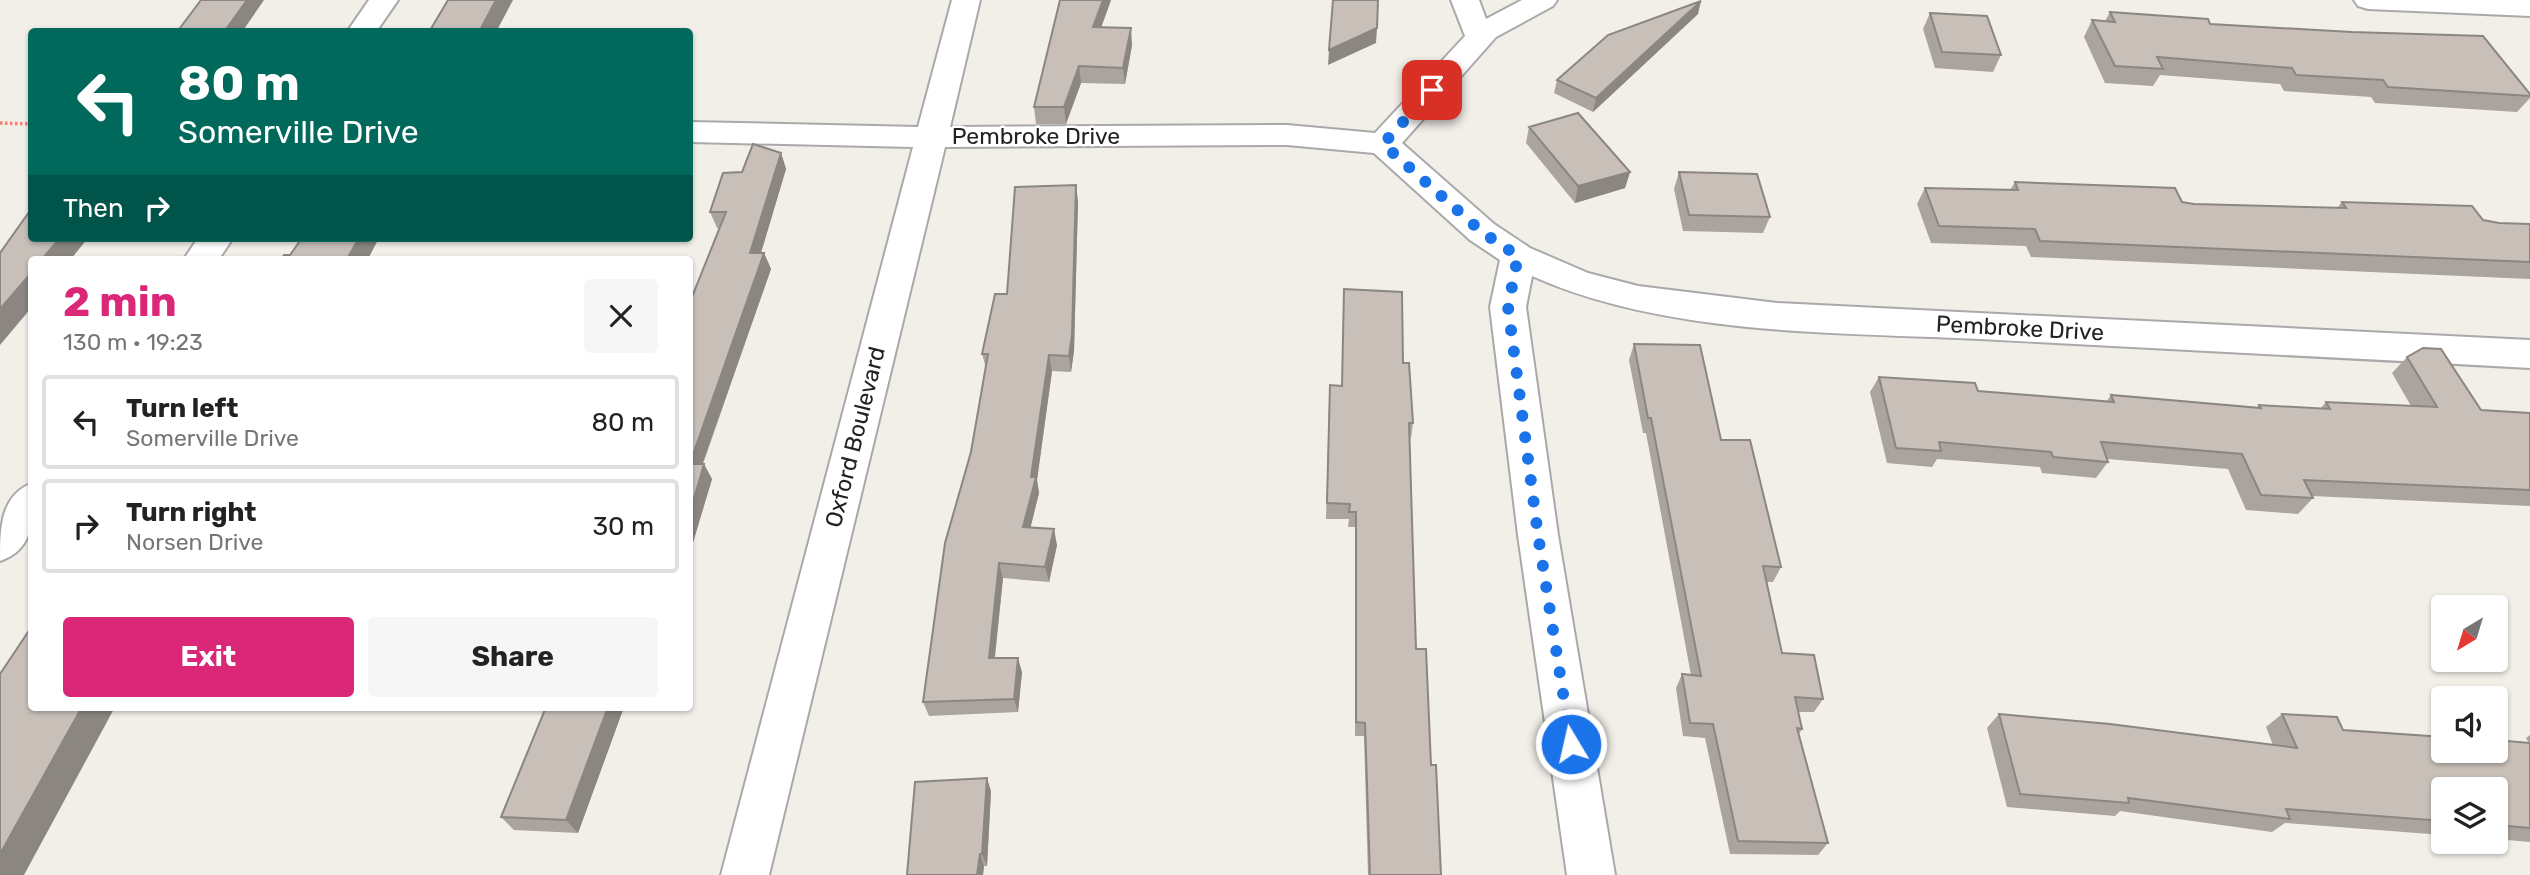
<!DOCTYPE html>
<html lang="en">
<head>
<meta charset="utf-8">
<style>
	:root { --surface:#fff; --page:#f6f6f6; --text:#222; --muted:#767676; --line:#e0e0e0; --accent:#db2777 }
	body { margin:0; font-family:Rubik,sans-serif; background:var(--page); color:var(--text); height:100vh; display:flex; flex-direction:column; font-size:26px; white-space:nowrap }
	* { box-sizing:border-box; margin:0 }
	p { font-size:23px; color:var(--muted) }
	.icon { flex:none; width:38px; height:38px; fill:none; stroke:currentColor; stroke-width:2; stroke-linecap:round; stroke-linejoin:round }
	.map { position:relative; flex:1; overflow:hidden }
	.details { position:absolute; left:28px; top:256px; width:665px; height:455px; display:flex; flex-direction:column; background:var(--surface); border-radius:7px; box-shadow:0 2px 5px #0004 }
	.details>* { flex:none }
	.banner { position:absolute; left:28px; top:28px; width:665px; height:214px; border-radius:7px; box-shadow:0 2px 5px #0004; background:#00695c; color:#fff; overflow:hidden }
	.needle { width:46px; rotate:218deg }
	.buttons { position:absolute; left:2431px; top:595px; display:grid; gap:14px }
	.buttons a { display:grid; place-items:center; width:77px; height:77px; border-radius:7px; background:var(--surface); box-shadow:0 2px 5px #0004; font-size:35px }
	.pin { position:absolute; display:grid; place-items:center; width:60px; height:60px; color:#fff; margin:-30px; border-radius:14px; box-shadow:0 4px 10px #0006 }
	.me { position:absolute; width:77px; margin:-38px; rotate:351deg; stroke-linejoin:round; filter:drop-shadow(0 0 5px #0008) }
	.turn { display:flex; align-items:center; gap:24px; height:147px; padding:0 35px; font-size:32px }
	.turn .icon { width:91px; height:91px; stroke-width:2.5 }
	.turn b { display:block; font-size:49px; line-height:60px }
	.then { display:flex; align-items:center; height:66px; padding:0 35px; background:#0003; gap:14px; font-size:26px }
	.round { display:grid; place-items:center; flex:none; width:74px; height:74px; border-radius:7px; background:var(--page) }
	.head { display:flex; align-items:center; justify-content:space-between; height:119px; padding:0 35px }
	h1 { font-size:42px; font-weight:700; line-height:52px; color:var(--accent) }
	.button { display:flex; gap:14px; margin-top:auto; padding:14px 35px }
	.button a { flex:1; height:80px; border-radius:7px; background:var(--accent); color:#fff; font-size:28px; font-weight:700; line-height:80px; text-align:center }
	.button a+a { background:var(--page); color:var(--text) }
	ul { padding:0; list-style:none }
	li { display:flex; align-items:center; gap:21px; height:94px; margin:0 14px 10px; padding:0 21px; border:4px solid var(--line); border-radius:7px }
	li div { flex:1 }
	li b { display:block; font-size:26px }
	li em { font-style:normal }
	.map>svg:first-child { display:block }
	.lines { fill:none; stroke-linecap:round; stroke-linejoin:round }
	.minor-casing { stroke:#a9a9a9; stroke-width:4 }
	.path { stroke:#fa8072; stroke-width:3.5; stroke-dasharray:2.5 2.5; stroke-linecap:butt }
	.minor { fill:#fff; fill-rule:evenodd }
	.wall { fill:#aba49e }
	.shaded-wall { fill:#8b8681 }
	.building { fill:#c7bfb8; stroke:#8b8681; stroke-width:2 }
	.route { stroke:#1a73e8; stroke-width:12; stroke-dasharray:0 21.6 }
	.labels { text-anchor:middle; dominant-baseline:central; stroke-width:5; stroke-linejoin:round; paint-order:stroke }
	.street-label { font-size:23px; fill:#222; stroke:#fff }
</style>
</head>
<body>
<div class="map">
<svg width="2530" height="875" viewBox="0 0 2530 875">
	<rect width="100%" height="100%" fill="#f2efe9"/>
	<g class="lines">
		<defs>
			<path id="minor" d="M 369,0 L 398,0 L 376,32 L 347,32 Z
				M 952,0 L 980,0 L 950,127 L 1287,125 L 1375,133 L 1465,36 L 1451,0 L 1479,0 L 1486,19 L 1522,0 L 1557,0 L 1553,6 L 1496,37 L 1402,143 L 1494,224 L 1530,248 L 1588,273 L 1638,286 L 1777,303 L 2530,340 L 2530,368 C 2347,358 2163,349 1980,339 C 1835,332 1666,336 1532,276 L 1526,307 L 1558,535 L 1615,875 L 1567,875 L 1518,535 L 1490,307 L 1500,260 L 1470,240 L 1374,153 L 1287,145 L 945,147 L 769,875 L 721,875 L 913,147 L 690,142 L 690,122 L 918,127 Z
				M 2354,0 L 2530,0 L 2530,16 L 2368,9 L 2358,6 Z
				M 198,238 L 233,238 L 219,259 L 184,259 Z
				M 32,483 C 32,516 37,548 0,561 C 0,529 0,496 32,483 Z"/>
		</defs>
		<use href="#minor" class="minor-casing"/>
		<path class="path" d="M 0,123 L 32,124"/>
		<use href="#minor" class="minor"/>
	</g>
	<path class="wall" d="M 1060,0 L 1111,0 L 1101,28 L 1132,45 L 1125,84 L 1081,83 L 1066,124 L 1036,124 L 1034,107 Z
		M 2110,12 L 2210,24 L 2530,94 L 2530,98 L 2517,112 L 2375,103 L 2371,97 L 2284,91 L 2280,84 L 2160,75 L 2153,86 L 2105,83 L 2084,37 L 2092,20 L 2105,21 Z
		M 1930,13 L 2001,55 L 1993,72 L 1935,68 L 1923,29 Z
		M 1698,14 L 1593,112 L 1554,93 L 1557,80 Z
		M 1529,127 L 1630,172 L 1625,188 L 1575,203 L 1526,143 Z
		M 781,153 L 786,169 L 761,253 L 764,253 L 771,269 L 703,464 L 712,479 L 691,549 L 690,549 L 690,302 L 719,228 L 717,228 L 710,212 L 742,172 Z
		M 1679,172 L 1770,217 L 1763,233 L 1683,231 L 1674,189 Z
		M 2015,182 L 2194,204 L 2337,208 L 2342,202 L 2499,223 L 2530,224 L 2530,279 L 2031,257 L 2026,246 L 1931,243 L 1917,204 L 1925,188 L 2010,190 Z
		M 1078,201 L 1074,351 L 1071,372 L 1052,371 L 1037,480 L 1039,493 L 1030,528 L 1057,545 L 1049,582 L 1003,578 L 995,658 L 1022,672 L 1018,712 L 929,716 L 923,702 L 986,368 L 982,354 L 1007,294 Z
		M 1344,289 L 1403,363 L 1413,423 L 1411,438 L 1410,438 L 1416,649 L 1431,765 L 1441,875 L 1368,875 L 1364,736 L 1355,736 L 1355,527 L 1348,527 L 1349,519 L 1326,519 L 1329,401 L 1342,386 Z
		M 1634,344 L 1721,440 L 1781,567 L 1773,582 L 1767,582 L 1782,653 L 1823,699 L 1814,712 L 1798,712 L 1802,729 L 1799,734 L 1828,843 L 1818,855 L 1730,854 L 1705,738 L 1683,736 L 1676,688 L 1682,674 L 1691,675 L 1646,433 L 1643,433 L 1629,360 Z
		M 2407,357 L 2481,410 L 2530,413 L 2530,506 L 2312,496 L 2313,498 L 2298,514 L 2246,510 L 2228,469 L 2107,459 L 2108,462 L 2096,478 L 2042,473 L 2040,467 L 1937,459 L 1932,467 L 1887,463 L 1870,392 L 1879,377 L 1978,391 L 2107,401 L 2111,395 L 2257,408 L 2259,405 L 2320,409 L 2326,402 L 2411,406 L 2392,373 Z
		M 546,707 L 624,707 L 578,833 L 514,830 L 501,817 Z
		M 1999,714 L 2273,745 L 2266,727 L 2282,714 L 2343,730 L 2529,743 L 2526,738 L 2530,735 L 2530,842 L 2496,839 L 2496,789 L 2443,789 L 2443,835 L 2285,823 L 2272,832 L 2120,811 L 2115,816 L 2007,807 L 1987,728 Z
		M 991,791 L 987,866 L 984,866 L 983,875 L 907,875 Z"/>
	<path class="shaded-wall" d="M 247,0 L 264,0 L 242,32 L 224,32 Z
		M 496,0 L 513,0 L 496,32 L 479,32 Z
		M 1103,0 L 1111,0 L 1095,44 L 1093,27 Z
		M 1701,1 L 1698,14 L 1593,112 L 1596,98 Z
		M 1131,28 L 1132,45 L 1125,84 L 1123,68 Z
		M 1377,28 L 1376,43 L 1328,65 L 1329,50 Z
		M 1079,66 L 1081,83 L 1066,124 L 1064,107 Z
		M 781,153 L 786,169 L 756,269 L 750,253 Z
		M 1630,172 L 1625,188 L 1575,203 L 1578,186 Z
		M 1076,185 L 1078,201 L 1074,351 L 1071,372 L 1069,356 Z
		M 60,238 L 88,238 L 71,259 L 42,259 Z
		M 359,238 L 379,238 L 368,259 L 347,259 Z
		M 764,253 L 771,269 L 697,479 L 690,463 Z
		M 32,272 L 32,307 L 0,345 L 0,309 Z
		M 1049,355 L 1052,371 L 1037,480 L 1039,493 L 1027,542 L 1023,527 Z
		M 704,464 L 712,479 L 691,549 L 690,546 L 690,512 Z
		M 1054,529 L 1057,545 L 1049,582 L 1045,567 Z
		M 999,563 L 1003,578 L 993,672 L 989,658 Z
		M 1018,658 L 1022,672 L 1018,712 L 1014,699 Z
		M 82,707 L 115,707 L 24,875 L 0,875 L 0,854 Z
		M 608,707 L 624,707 L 578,833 L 566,820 Z
		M 987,778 L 991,791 L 987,866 L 982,854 Z
		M 980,854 L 984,866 L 983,875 L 977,875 Z"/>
	<path class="building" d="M 201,0 L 247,0 L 224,32 L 177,32 Z
		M 448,0 L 496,0 L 479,32 L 429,32 Z
		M 1060,0 L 1103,0 L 1093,27 L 1131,28 L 1123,68 L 1079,66 L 1064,107 L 1034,107 Z
		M 1333,0 L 1378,0 L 1377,28 L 1329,50 Z
		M 1701,1 L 1596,98 L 1557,80 L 1608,35 Z
		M 2110,12 L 2208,19 L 2210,24 L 2352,32 L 2483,36 L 2530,94 L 2530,96 L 2388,87 L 2383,80 L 2296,75 L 2292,68 L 2157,57 L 2163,69 L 2115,66 L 2092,20 L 2115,22 Z
		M 1930,13 L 1987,16 L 2001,55 L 1942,52 Z
		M 1578,113 L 1630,172 L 1578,186 L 1529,127 Z
		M 753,144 L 781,153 L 750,253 L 764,253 L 690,463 L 690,302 L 726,212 L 710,212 L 723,173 L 742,172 Z
		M 1679,172 L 1757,174 L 1770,217 L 1689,215 Z
		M 2015,182 L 2175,188 L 2182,202 L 2194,204 L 2346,208 L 2342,202 L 2472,206 L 2483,220 L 2499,223 L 2530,224 L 2530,262 L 2040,241 L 2035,229 L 1939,226 L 1925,188 L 2018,190 Z
		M 1076,185 L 1072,335 L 1069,356 L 1049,355 L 1031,477 L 1036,477 L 1023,527 L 1054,529 L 1045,567 L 999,563 L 989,658 L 1018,658 L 1014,699 L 923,702 L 945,543 L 971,452 L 988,354 L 982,354 L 995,294 L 1007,294 L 1015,187 Z
		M 32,208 L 32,238 L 60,238 L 42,259 L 32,259 L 32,272 L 0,309 L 0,253 Z
		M 302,238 L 359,238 L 347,259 L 282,259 L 284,255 L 290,255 Z
		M 1344,289 L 1402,292 L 1403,363 L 1409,363 L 1413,423 L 1409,423 L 1416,649 L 1426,649 L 1431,765 L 1436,765 L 1441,875 L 1370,875 L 1365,723 L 1356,722 L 1356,512 L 1349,512 L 1350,504 L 1327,503 L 1330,385 L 1342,386 Z
		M 1634,344 L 1700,345 L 1721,440 L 1750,440 L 1781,567 L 1763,566 L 1782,653 L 1814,655 L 1823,699 L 1795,697 L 1802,729 L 1797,728 L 1828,843 L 1738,841 L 1713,724 L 1690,723 L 1682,674 L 1701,676 L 1651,418 L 1648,418 Z
		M 2423,348 L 2441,349 L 2481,410 L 2530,413 L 2530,490 L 2304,480 L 2313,498 L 2261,495 L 2242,454 L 2101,442 L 2108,462 L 2053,457 L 2051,452 L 1939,442 L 1941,451 L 1896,448 L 1879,377 L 1975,383 L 1978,391 L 2114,402 L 2111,395 L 2261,408 L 2259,405 L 2330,409 L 2326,402 L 2437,407 L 2407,357 Z
		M 690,464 L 704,464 L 690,512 Z
		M 32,626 L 32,707 L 82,707 L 0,854 L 0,674 Z
		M 546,707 L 608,707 L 566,820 L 501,817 Z
		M 1999,714 L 2110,724 L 2297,748 L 2282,714 L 2337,717 L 2343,730 L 2443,737 L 2443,751 L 2496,751 L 2496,740 L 2530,743 L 2530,828 L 2496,825 L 2496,789 L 2443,789 L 2443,821 L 2286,809 L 2290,819 L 2128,798 L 2129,803 L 2020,794 Z
		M 987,778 L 982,854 L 980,854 L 977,875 L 907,875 L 915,782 Z"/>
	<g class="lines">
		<path class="route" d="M 1432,90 L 1383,144 L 1482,232 L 1518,256 L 1508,307 L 1538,535 L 1571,744"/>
	</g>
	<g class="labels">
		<g class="street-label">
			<text x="1036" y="136">Pembroke Drive</text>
			<text transform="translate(2020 328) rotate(3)">Pembroke Drive</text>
			<text transform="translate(855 437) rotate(-76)">Oxford Boulevard</text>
		</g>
	</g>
</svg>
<div class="buttons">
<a><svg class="needle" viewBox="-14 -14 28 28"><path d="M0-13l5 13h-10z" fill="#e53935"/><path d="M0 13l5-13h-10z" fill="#767676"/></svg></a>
<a><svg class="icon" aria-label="sound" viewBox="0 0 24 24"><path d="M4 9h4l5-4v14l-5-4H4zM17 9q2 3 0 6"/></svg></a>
<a><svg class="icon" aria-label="layers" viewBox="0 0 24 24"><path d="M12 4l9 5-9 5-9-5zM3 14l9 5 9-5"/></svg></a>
</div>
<div class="pin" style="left:1432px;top:90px;background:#d93025"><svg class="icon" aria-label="arrive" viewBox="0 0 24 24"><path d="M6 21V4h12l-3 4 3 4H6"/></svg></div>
<svg class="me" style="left:1571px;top:744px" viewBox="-20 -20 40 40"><circle r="17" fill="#1a73e8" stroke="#fff" stroke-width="3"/><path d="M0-11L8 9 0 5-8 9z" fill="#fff"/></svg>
<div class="banner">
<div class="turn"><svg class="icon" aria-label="left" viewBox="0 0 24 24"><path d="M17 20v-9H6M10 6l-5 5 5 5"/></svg><div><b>80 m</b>Somerville Drive</div></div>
<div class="then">Then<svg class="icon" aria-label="right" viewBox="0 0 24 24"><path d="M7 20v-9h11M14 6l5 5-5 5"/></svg></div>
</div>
<section class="details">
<div class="head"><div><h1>2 min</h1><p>130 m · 19:23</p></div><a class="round"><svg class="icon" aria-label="close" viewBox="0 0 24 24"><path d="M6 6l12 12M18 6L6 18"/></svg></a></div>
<ul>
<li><svg class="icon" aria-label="left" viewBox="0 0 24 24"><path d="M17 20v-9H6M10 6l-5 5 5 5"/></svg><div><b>Turn left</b><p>Somerville Drive</p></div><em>80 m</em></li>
<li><svg class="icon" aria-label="right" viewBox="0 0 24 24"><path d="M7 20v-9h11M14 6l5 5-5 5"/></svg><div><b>Turn right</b><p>Norsen Drive</p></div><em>30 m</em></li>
</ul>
<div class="button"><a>Exit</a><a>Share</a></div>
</section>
</div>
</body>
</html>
